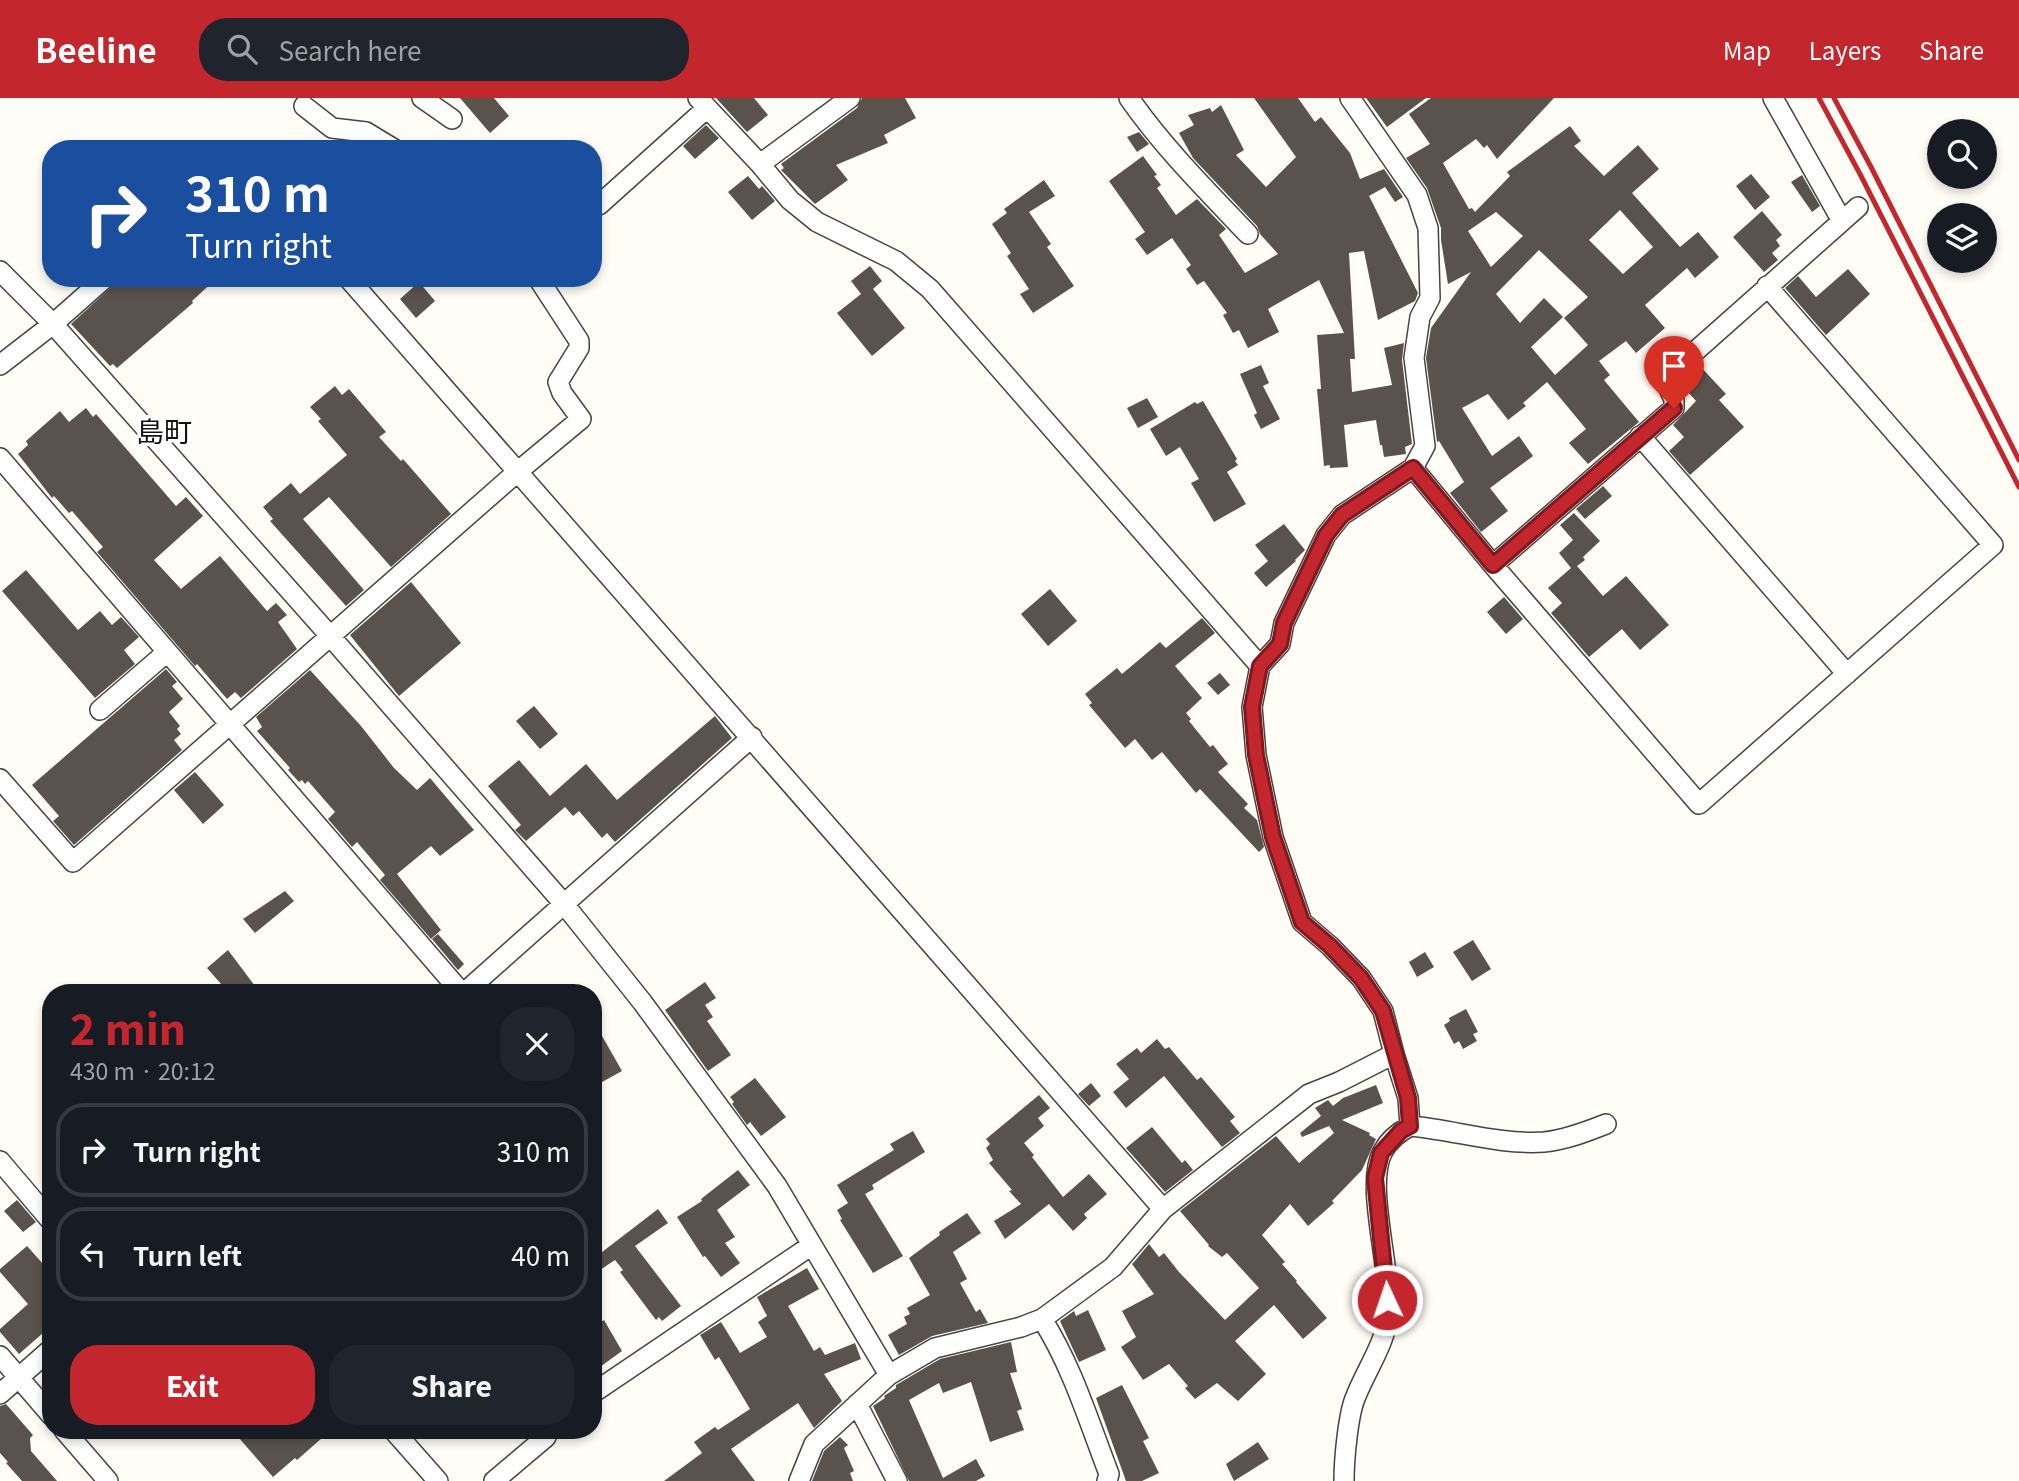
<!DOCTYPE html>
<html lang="en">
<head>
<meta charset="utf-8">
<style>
	:root { --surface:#171b24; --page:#20242c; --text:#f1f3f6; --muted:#9ea1a6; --line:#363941; --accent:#c4262e }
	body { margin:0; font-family:Georgia,"Noto Sans JP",serif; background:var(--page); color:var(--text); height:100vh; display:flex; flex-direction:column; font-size:26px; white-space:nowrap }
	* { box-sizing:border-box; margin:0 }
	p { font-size:23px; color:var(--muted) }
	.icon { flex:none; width:38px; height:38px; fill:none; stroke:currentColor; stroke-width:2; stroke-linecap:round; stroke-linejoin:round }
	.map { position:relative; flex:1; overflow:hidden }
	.drawer { position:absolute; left:42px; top:886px; width:560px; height:455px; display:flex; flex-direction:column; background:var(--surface); border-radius:28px; box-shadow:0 4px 10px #0003 }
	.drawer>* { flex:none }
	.top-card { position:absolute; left:42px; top:42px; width:560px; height:147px; border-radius:28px; box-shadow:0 4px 10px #0003; background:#1a4fa0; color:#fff; overflow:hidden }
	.buttons { position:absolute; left:1927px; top:21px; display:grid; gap:14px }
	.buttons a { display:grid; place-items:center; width:70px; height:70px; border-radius:50%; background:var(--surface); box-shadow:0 4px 10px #0003; font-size:35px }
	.pin { position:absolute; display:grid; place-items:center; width:60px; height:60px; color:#fff; margin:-72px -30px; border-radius:50% 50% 50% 0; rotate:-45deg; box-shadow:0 0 7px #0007 }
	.pin .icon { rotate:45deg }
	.me { position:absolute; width:77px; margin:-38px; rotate:357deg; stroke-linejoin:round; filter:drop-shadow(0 0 5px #0008) }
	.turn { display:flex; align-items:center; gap:24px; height:147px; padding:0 28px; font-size:32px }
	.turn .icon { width:91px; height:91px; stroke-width:2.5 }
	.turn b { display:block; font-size:49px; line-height:60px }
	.round { display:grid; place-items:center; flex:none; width:74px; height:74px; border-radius:28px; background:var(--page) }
	.summary { display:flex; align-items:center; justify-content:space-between; height:119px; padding:0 28px }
	h1 { font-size:42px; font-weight:800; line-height:52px; color:var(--accent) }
	.cta { display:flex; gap:14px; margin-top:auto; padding:14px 28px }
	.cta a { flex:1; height:80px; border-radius:28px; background:var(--accent); color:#fff; font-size:28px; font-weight:800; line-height:80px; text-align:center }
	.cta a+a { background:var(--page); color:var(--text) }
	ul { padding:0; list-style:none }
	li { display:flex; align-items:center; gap:21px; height:94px; margin:0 14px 10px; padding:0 14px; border:4px solid var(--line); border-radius:28px }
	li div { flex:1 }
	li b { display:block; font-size:26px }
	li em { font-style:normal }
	header { display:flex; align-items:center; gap:42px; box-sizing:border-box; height:98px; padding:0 35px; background:var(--accent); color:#fff }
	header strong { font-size:33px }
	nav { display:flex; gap:38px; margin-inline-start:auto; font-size:24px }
	.search { width:490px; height:63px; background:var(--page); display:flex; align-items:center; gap:18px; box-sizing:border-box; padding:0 24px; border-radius:28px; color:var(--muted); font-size:26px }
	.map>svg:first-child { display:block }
	.building { fill:#5a524d; fill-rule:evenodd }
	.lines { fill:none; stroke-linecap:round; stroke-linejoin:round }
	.street-casing { stroke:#444; stroke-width:22 }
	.street { stroke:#fff; stroke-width:19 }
	.rail { stroke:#c4262e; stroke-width:5 }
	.route-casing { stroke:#7f191e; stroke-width:18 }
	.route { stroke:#c4262e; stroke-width:12 }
	.labels { text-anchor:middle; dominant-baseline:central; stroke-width:7; stroke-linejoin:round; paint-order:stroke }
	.quarter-label { font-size:28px; fill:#111; stroke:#fff }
</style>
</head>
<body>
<header>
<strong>Beeline</strong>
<div class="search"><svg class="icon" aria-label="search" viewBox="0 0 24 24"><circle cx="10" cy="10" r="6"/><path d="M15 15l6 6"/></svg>Search here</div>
<nav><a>Map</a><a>Layers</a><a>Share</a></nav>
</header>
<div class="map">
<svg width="2019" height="1383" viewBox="0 0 2019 1383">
	<rect width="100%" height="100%" fill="#fffdf5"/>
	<path class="building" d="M 460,0 L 494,0 L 509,18 L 490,35 Z
		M 716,0 L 754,0 L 768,17 L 747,34 Z
		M 862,0 L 905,0 L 916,20 L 884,37 L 888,45 L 836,67 L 848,82 L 815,106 L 781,72 L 784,70 L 781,66 L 857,10 Z
		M 1254,0 L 1298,0 L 1315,24 L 1321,19 L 1350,55 L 1360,81 L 1384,71 L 1403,99 L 1395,104 L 1385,89 L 1369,98 L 1418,195 L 1415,203 L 1378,222 L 1364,153 L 1349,155 L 1355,261 L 1350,261 L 1352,294 L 1392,287 L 1384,250 L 1404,245 L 1402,262 L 1412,346 L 1405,349 L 1406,356 L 1384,359 L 1382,347 L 1380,347 L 1376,322 L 1344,327 L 1348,369 L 1330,370 L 1330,367 L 1324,368 L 1317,291 L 1321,291 L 1317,237 L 1344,235 L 1319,182 L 1268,211 L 1279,234 L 1248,250 L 1239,232 L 1233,235 L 1223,217 L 1227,215 L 1204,183 L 1197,187 L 1186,171 L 1191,167 L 1172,140 L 1147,157 L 1135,141 L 1145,134 L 1109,83 L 1143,58 L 1157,77 L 1154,78 L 1161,87 L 1157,90 L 1176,117 L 1197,101 L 1226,131 L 1219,137 L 1245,175 L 1278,156 L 1260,136 L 1257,128 L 1193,60 L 1179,35 L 1194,27 L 1188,17 L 1210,10 L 1212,14 L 1221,7 L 1244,52 L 1236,57 L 1266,89 L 1296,59 Z
		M 1366,0 L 1426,0 L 1387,29 Z
		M 1431,0 L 1554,0 L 1497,61 L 1487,47 L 1484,50 L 1476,41 L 1443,65 L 1469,111 L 1472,110 L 1475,114 L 1510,78 L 1507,74 L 1570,28 L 1581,43 L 1574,48 L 1604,78 L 1638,47 L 1659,71 L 1632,95 L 1680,149 L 1698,134 L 1719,159 L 1695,180 L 1687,170 L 1645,207 L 1665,230 L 1636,255 L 1626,243 L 1599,263 L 1610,277 L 1604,282 L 1639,324 L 1588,366 L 1569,345 L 1586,331 L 1547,284 L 1523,305 L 1526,308 L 1508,322 L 1488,296 L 1462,310 L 1492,358 L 1519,338 L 1533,358 L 1490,390 L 1508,413 L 1481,434 L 1450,395 L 1464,384 L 1439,343 L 1437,344 L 1426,260 L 1431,230 L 1471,174 L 1448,186 L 1441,142 L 1441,130 L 1427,90 L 1406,60 L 1430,46 L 1409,16 ZM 1620,112 L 1653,149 L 1623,176 L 1589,142 ZM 1496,114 L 1523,138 L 1491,169 L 1468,133 ZM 1539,152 L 1588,199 L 1564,220 L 1588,247 L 1555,277 L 1531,249 L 1563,219 L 1544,200 L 1520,225 L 1496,196 Z
		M 706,27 L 719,40 L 695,61 L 683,48 Z
		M 1139,34 L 1149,46 L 1137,54 L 1127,39 Z
		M 1751,76 L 1770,99 L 1755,112 L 1736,88 Z
		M 1802,77 L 1820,108 L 1812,114 L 1791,84 Z
		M 748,78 L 759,91 L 762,88 L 775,103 L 752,122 L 728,94 Z
		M 1044,82 L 1055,98 L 1029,114 L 1051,146 L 1047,149 L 1074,188 L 1033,215 L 1020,196 L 1029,191 L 1007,158 L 1011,155 L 992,126 L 1007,115 L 1004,111 Z
		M 1762,113 L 1782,137 L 1776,142 L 1780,148 L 1772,155 L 1778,162 L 1764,174 L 1733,139 Z
		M 870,168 L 882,183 L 873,191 L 905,230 L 872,258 L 837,215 L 861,196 L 851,183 Z
		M 1848,171 L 1870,196 L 1826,237 L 1785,190 L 1798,178 L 1816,199 Z
		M 121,180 L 217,180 L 192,203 L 193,205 L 117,270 L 113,266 L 110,268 L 71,226 Z
		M 419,184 L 435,203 L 416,220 L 400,201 Z
		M 1261,267 L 1269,285 L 1263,288 L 1280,321 L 1261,331 L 1254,317 L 1257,315 L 1240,276 Z
		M 1699,267 L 1726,296 L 1719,302 L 1744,329 L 1690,377 L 1669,353 L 1684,339 L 1673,327 L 1696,303 L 1679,284 Z
		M 335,288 L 342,297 L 349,291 L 386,334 L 379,339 L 401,363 L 403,361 L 451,416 L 391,469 L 329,399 L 303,421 L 364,492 L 346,508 L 270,423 L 273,421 L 263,409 L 291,385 L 300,396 L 347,357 L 318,323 L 321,321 L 310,309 Z
		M 1147,300 L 1158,319 L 1138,330 L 1127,310 Z
		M 1203,303 L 1237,361 L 1235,363 L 1238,367 L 1227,374 L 1246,406 L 1214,424 L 1191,385 L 1199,381 L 1180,349 L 1166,358 L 1150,331 L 1195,304 L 1197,306 Z
		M 86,310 L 93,319 L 96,316 L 176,408 L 186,399 L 203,418 L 154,462 L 181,491 L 220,458 L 267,513 L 276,505 L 287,517 L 278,524 L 297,551 L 241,600 L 235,594 L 227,601 L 197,566 L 195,568 L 97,454 L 103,449 L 72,413 L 69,415 L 54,398 L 52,400 L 18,356 L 28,347 L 26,343 L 60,313 L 69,324 Z
		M 1603,388 L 1612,398 L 1585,421 L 1576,411 Z
		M 1574,415 L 1600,443 L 1583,459 L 1585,462 L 1577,468 L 1603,498 L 1626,478 L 1669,527 L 1640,552 L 1622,531 L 1589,559 L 1551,515 L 1562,505 L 1548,490 L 1571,470 L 1559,455 L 1573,442 L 1560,427 Z
		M 1284,426 L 1305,452 L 1295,462 L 1296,463 L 1266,489 L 1254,475 L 1268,463 L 1255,447 Z
		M 26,472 L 78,532 L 100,513 L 112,527 L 121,519 L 139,539 L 124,552 L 135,566 L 95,600 L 2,493 Z
		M 411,484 L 461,545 L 399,598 L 350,537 Z
		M 1050,491 L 1077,523 L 1048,548 L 1021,516 Z
		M 1504,499 L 1523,521 L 1506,536 L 1487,514 Z
		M 1202,520 L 1215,535 L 1175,568 L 1202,600 L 1186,615 L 1191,621 L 1189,623 L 1210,649 L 1213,647 L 1228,666 L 1218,674 L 1248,706 L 1244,710 L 1257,722 L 1264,749 L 1259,754 L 1200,691 L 1196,695 L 1162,654 L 1152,662 L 1135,641 L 1125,650 L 1089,607 L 1092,605 L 1085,596 L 1117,570 L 1122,576 L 1160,544 L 1166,550 Z
		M 166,571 L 177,584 L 172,588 L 183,601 L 169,614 L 180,628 L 177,631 L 181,636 L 174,642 L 182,652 L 74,747 L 53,723 L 59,718 L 32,687 Z
		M 310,572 L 361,628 L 394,670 L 417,692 L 430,680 L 474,732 L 440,758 L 431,748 L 397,776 L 441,832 L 431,841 L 380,782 L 385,777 L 357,744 L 352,749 L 328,721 L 335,714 L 308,683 L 305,686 L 302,682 L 299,684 L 288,672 L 290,670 L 257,633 L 262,629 L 256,619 Z
		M 1220,575 L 1230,587 L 1218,597 L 1207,585 Z
		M 534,608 L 558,636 L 540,651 L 516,623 Z
		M 715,618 L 732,640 L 615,744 L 607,735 L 602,740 L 579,713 L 573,718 L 565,709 L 526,743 L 515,732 L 521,727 L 488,688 L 519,662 L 550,698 L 586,666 L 617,702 Z
		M 195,674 L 224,707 L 203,726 L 174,692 Z
		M 285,793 L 294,803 L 255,835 L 243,821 Z
		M 438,836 L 464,866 L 458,872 L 432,841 Z
		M 1473,842 L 1491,871 L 1472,883 L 1453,854 Z
		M 228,852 L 255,888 L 246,894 L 228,894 L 207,870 Z
		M 1425,854 L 1434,869 L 1417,879 L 1409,864 Z
		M 705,884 L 716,900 L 705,907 L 713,919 L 707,923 L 731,957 L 708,973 L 665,912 Z
		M 1466,911 L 1478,934 L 1473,936 L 1477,943 L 1463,951 L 1459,943 L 1454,946 L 1444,927 L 1450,923 L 1449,920 Z
		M 593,922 L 622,973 L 593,989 Z
		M 1157,941 L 1165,951 L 1169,949 L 1197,982 L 1201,979 L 1235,1019 L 1230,1023 L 1240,1035 L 1222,1049 L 1164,978 L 1126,1010 L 1113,994 L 1129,981 L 1116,966 L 1137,950 L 1141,955 Z
		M 755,980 L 786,1019 L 761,1038 L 750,1024 L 747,1027 L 732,1006 L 734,1004 L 730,999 Z
		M 1091,985 L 1101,998 L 1089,1008 L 1078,996 Z
		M 1376,987 L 1383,1005 L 1342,1022 L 1370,1035 L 1369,1037 L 1376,1041 L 1362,1072 L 1332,1103 L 1334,1105 L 1308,1128 L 1290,1106 L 1262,1137 L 1285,1164 L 1282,1166 L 1297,1183 L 1296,1184 L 1327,1220 L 1303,1241 L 1274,1207 L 1235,1243 L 1266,1276 L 1238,1303 L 1217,1285 L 1195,1301 L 1185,1290 L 1188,1288 L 1169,1266 L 1143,1282 L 1121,1249 L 1136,1239 L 1122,1213 L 1154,1196 L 1132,1166 L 1134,1164 L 1149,1146 L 1159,1159 L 1164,1155 L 1179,1174 L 1225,1222 L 1259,1190 L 1227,1155 L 1222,1159 L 1208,1148 L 1209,1147 L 1180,1113 L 1276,1038 L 1299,1065 L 1334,1035 L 1329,1028 L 1302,1039 L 1300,1035 L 1321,1018 L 1315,1010 L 1328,1002 L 1333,1008 L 1343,1000 Z
		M 1039,997 L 1050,1010 L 1038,1020 L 1044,1028 L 1024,1045 L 1034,1057 L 1032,1059 L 1063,1099 L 1089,1076 L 1107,1096 L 1084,1116 L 1087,1120 L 1073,1133 L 1049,1106 L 1005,1141 L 994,1123 L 1021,1106 L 1009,1093 L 1012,1092 L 989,1065 L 993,1062 L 986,1050 L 990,1046 L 986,1041 Z
		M 1152,1029 L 1182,1065 L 1185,1062 L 1193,1072 L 1165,1094 L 1126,1050 Z
		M 913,1033 L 925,1054 L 872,1087 L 874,1091 L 865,1096 L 903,1158 L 873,1175 L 840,1122 L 842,1121 L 837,1112 L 848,1105 L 837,1087 L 894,1052 L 890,1046 Z
		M 738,1072 L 750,1087 L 717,1112 L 735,1139 L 725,1145 L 740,1165 L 721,1179 L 705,1158 L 703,1159 L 677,1119 L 702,1103 L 701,1101 Z
		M 17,1102 L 36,1124 L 23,1134 L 4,1113 Z
		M 658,1111 L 668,1125 L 635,1148 L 681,1208 L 662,1223 L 659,1219 L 656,1222 L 620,1174 L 623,1172 L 615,1162 L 600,1172 L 593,1163 L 593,1161 Z
		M 967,1115 L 981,1135 L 953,1154 L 967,1181 L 960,1185 L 976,1214 L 980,1211 L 988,1225 L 932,1238 L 899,1257 L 888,1237 L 907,1226 L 904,1219 L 910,1216 L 907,1210 L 930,1197 L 909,1160 L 940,1137 L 939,1134 Z
		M 27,1148 L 51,1175 L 51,1228 L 19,1256 L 0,1234 L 0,1231 L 28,1206 L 0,1174 L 0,1171 Z
		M 807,1170 L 819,1191 L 788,1208 L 814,1253 L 820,1249 L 825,1257 L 855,1245 L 861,1261 L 824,1276 L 842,1303 L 814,1330 L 798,1305 L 731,1351 L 755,1383 L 664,1383 L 702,1355 L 694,1344 L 715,1329 L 718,1332 L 750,1311 L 719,1259 L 715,1262 L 700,1237 L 721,1224 L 740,1255 L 767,1239 L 758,1224 L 767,1218 L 757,1199 Z
		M 1088,1212 L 1106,1252 L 1079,1264 L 1060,1223 L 1074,1213 L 1076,1218 Z
		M 604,1222 L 622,1253 L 593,1274 L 593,1229 Z
		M 1011,1244 L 1017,1274 L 1010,1275 L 1022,1311 L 1017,1313 L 1024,1332 L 990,1344 L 971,1284 L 943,1295 L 939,1285 L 909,1302 L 943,1380 L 976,1361 L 985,1378 L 976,1383 L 909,1383 L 873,1308 L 885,1300 L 884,1298 L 896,1290 L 896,1287 L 940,1261 Z
		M 1122,1287 L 1149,1340 L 1143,1343 L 1159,1375 L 1142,1383 L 1126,1383 L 1096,1300 Z
		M 6,1306 L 33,1337 L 30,1340 L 31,1353 L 57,1383 L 22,1383 L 6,1365 L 8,1364 L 0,1355 L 0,1308 Z
		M 232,1332 L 331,1332 L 297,1362 L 295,1360 L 273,1379 Z
		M 840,1339 L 848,1347 L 844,1350 L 854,1373 L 850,1375 L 853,1383 L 812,1383 L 824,1353 Z
		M 1258,1344 L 1269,1361 L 1234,1383 L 1226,1366 Z"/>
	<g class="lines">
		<defs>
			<path id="street" d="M 422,0 L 452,21
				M 698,0 L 760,66 L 790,102 L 817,124 L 896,163 L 930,191 L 1260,568
				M 1129,0 C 1163,49 1207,93 1248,136
				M 1773,0 L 1842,123
				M 304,8 L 332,30 L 366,34 L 394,51
				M 760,66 L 850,0
				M 599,107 L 707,10
				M 0,173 L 53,226 L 331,539 L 564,806 L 643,905 L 777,1088 L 889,1277
				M 348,180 L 1163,1111
				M 0,267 L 53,226 L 105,180
				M 1640,338 L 1847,576
				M 0,360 L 461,894
				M 1413,370 L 1493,467 L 1699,706 L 1993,447 L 1767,188
				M 1493,467 L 1674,310 L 1674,301 L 1664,281 L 1858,109
				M 100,612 L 167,554
				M 0,681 L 73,764 L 516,375 L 581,321 L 562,295 L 558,284 L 579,250 L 579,243 L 538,180
				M 465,894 L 752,639
				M 1394,956 L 1408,1000 L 1410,1028
				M 0,1063 L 51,1123
				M 1042,1221 C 1072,1268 1089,1324 1109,1376 L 1107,1383
				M 0,1258 L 51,1317
				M 593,1295 L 812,1147
				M 0,1296 L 51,1251
				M 857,1306 L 897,1383
				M 64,1332 L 108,1383
				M 393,1332 L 438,1383
				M 494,1383 L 546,1339 L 548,1332
				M 799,1383 L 814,1346 L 889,1277 L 935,1250 L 1021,1229 L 1042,1221 L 1113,1169 L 1163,1111 L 1309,996 L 1339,984 L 1394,956 L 1383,913 L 1361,880 L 1330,848 L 1302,824 L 1273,739 L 1256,657 L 1252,609 L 1260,568 L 1280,546 L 1284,525 L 1326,437 L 1342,417 L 1413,370 L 1425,348 L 1414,260 L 1420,219 L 1430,200 L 1428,130 L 1417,97 L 1350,0
				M 1344,1383 C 1344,1363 1348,1315 1356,1298 C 1365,1275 1383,1248 1387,1224 C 1395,1178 1363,1089 1383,1053 C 1389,1042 1399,1034 1410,1028 C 1455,1032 1499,1047 1544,1044 C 1565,1042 1586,1034 1606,1026"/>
		</defs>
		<use href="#street" class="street-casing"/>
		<use href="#street" class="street"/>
		<path class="rail" d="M 1819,0 L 1860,76 L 2019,389
			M 1834,0 L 1871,69 L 2019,362"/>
	</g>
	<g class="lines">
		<defs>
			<path id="route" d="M 1387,1202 L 1375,1080 L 1381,1055 L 1401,1033 L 1410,1028 L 1408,1000 L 1383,913 L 1361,880 L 1330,848 L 1302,824 L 1273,739 L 1256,657 L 1252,609 L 1260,568 L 1280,546 L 1284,525 L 1326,437 L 1342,417 L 1413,370 L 1493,467 L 1674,310"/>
		</defs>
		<use href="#route" class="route-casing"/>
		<use href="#route" class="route"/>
	</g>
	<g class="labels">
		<g class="quarter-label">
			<text x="164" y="332">島町</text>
		</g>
	</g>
</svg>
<div class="buttons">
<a><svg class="icon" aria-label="search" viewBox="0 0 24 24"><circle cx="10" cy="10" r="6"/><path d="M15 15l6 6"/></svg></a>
<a><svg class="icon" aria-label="layers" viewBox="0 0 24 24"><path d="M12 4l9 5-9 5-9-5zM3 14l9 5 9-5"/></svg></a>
</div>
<div class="pin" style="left:1674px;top:310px;background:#d93025"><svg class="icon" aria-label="arrive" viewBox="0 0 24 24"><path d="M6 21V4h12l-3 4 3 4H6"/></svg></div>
<svg class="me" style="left:1387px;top:1202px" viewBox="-20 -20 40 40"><circle r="17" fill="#c4262e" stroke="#fff" stroke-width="3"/><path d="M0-11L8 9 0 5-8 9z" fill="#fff"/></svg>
<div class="top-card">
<div class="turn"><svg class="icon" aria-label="right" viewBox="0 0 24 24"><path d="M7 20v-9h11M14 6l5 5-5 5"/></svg><div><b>310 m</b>Turn right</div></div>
</div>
<section class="drawer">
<div class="summary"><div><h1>2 min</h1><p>430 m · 20:12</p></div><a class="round"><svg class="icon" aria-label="close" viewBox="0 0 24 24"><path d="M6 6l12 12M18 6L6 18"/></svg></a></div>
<ul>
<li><svg class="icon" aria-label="right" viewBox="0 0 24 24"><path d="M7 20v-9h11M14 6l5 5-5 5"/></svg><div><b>Turn right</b></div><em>310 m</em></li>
<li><svg class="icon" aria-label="left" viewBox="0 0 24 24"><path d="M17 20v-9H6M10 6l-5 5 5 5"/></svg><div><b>Turn left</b></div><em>40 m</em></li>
</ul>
<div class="cta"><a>Exit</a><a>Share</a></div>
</section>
</div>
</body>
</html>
